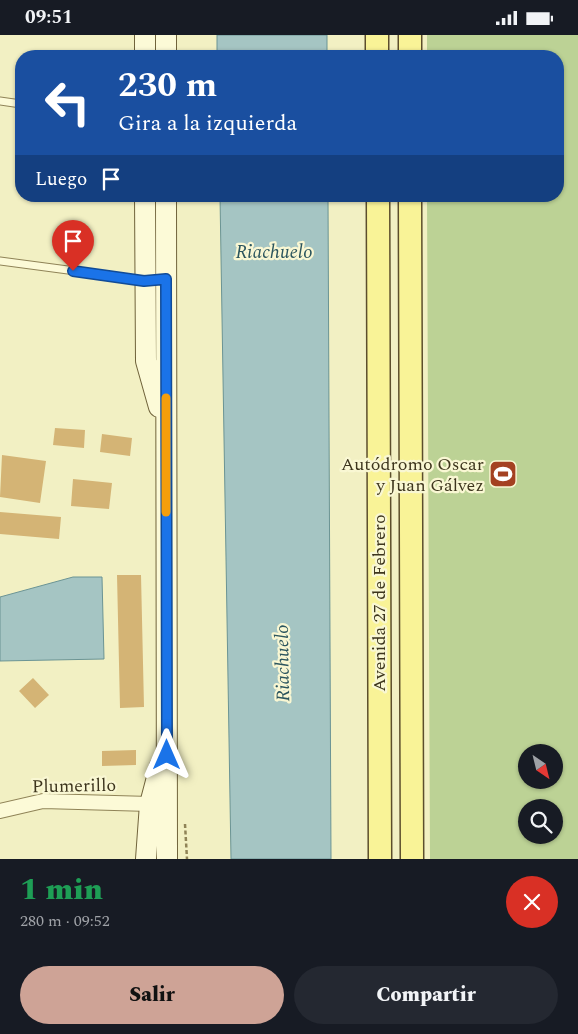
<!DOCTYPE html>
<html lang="es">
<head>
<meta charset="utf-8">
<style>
	:root { --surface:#171b24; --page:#242831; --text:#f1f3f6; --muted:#9ea1a6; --accent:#cea396 }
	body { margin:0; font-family:Spectral,serif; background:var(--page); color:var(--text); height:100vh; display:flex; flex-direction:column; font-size:19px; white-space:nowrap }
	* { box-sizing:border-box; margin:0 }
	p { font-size:16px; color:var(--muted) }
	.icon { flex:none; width:28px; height:28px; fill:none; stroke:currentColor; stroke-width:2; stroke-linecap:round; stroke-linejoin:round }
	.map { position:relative; height:824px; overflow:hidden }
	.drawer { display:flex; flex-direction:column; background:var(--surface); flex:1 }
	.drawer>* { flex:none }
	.guide { position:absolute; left:15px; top:15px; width:549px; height:152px; border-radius:20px; box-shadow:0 1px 4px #0004; background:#1a4fa0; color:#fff; overflow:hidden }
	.needle { width:32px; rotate:145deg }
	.fabs { position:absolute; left:518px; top:709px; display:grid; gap:10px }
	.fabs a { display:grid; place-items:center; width:45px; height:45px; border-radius:50%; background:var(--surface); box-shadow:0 1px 4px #0004; font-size:25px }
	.pin { position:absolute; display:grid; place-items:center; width:42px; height:42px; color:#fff; margin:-51px -21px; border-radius:50% 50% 50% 0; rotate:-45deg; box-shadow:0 0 5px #0007 }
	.pin .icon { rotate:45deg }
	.me { position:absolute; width:55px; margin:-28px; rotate:0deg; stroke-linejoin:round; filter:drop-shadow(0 0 4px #0008) }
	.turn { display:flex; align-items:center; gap:18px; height:105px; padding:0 20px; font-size:22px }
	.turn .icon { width:65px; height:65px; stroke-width:2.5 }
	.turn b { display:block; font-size:35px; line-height:42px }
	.then { display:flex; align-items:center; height:48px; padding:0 20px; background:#0003; gap:10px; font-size:19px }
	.round { display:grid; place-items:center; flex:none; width:52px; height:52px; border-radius:26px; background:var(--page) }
	.overview { display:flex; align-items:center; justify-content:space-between; height:85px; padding:0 20px }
	h1 { font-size:30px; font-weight:800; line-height:38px; color:#1e9e55 }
	.button { display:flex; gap:10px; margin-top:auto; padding:10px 20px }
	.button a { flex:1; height:58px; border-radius:30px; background:var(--accent); color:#111; font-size:20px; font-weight:800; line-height:58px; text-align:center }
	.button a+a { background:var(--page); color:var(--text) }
	.status { display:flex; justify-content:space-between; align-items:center; height:35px; padding:0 25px; background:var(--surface); direction:ltr }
	.status svg { height:14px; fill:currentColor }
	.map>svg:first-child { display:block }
	.green { fill:#bcd295; fill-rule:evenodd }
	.water { fill:#a5c5c3; stroke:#6b9494 }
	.building { fill:#d4b475 }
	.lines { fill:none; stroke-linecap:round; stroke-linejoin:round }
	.service-casing { stroke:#8f8357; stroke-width:9 }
	.minor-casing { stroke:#8f8357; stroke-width:16 }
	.secondary-casing { stroke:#70633b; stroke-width:22 }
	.primary-casing { stroke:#5c4e2c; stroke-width:25 }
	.path { stroke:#8f8357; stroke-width:2.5; stroke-dasharray:4 2.5; stroke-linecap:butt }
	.service { stroke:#fcfad7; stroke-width:7 }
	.minor { stroke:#fcfad7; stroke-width:14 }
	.secondary { stroke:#fcfad7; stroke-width:20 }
	.primary { stroke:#f9f397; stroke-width:22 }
	.route-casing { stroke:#114b97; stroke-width:12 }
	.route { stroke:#1a73e8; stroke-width:9 }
	.slow { stroke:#f59e0b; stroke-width:9 }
	.labels { text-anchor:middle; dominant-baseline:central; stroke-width:4.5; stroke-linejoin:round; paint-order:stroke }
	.poi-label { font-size:18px; fill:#3d351d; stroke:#f9f7d3; text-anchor:end }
	.street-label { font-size:18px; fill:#3d351d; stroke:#f9f7d3 }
	.water-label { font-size:19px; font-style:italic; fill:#2b555e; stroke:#f9f7d3 }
</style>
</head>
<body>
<div class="status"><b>09:51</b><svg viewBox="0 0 49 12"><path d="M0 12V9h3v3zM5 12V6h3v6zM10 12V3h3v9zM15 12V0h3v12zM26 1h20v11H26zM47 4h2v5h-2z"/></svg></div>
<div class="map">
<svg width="578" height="824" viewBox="0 0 578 824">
	<rect width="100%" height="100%" fill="#f2f0c3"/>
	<path class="green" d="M 427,0 L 578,0 L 578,824 L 430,824 L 427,161 L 558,161 L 558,21 L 427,21 ZM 526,718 L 554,718 L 554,745 L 526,745 ZM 526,772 L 554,772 L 554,800 L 526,800 Z"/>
	<path class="water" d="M 217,0 L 327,0 L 327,21 L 217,21 Z
		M 220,161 L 328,161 L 331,824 L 231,824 Z
		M 73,542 L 102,542 L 104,624 L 0,626 L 0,562 Z"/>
	<path class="building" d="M 55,393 L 85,395 L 84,413 L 53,410 Z
		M 102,399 L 132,403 L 130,421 L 100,417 Z
		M 2,420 L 46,426 L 40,468 L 0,462 Z
		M 73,444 L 112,448 L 109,474 L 71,471 Z
		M 0,477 L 61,482 L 59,504 L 0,499 Z
		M 117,540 L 141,540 L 144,672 L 120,673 Z
		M 33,643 L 49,660 L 35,673 L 19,656 Z
		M 136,715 L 136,730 L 102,731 L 102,716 Z"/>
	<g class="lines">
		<defs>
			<path id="service" d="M 0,66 L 21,69
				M 0,226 L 143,245"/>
			<path id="minor" d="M 0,776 L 43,766 L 150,769"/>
			<path id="secondary" d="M 145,21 L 145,0
				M 166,21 L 166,0
				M 145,161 L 146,326 L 159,372
				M 166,161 L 167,824
				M 146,824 L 150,769 L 160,731"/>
			<path id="primary" d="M 377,0 L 377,21
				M 410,0 L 410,21
				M 378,161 L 380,824
				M 410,161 L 412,824"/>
		</defs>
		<use href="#service" class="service-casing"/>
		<use href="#minor" class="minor-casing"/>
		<use href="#secondary" class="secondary-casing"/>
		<use href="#primary" class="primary-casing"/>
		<path class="path" d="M 185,789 L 187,824"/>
		<use href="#service" class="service"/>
		<use href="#minor" class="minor"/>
		<use href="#secondary" class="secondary"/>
		<use href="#primary" class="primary"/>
	</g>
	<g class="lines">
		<defs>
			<path id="route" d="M 73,236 L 144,246 L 166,244 L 167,720"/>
		</defs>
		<use href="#route" class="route-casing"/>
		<use href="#route" class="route"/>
		<path class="slow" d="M 166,363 L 166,477"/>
	</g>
	<defs>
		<symbol id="stadium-square" viewBox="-11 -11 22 22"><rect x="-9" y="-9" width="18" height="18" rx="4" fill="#a44121" stroke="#f9f7d3"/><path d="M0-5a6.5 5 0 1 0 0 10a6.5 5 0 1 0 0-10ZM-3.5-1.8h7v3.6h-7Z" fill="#fff"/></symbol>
	</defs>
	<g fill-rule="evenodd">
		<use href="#stadium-square" x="487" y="423" width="32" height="32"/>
	</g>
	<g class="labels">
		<g class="poi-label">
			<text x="484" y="429">Autódromo Oscar<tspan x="484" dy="21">y Juan Gálvez</tspan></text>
		</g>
		<g class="street-label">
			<text transform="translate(379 568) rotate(-90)">Avenida 27 de Febrero</text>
			<text transform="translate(74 751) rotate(-1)">Plumerillo</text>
		</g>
		<g class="water-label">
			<text x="274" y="217">Riachuelo</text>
			<text transform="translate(283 628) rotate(-91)">Riachuelo</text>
		</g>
	</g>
</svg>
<div class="fabs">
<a><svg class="needle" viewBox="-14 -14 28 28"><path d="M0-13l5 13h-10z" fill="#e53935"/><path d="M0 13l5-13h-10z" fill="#9ea1a6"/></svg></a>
<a><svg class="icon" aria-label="search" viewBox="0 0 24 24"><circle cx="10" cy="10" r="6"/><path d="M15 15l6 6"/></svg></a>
</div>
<div class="pin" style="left:73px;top:236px;background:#d93025"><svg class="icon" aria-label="arrive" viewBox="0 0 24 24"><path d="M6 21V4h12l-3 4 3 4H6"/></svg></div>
<svg class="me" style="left:167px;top:720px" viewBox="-20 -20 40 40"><path d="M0-17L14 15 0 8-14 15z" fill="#1a73e8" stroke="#fff" stroke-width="4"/></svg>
<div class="guide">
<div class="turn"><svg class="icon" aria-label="left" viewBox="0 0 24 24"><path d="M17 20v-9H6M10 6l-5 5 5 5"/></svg><div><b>230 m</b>Gira a la izquierda</div></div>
<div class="then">Luego<svg class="icon" aria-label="arrive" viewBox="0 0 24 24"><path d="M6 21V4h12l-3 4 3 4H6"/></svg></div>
</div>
</div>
<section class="drawer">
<div class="overview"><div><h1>1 min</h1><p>280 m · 09:52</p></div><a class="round" style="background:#d93025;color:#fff"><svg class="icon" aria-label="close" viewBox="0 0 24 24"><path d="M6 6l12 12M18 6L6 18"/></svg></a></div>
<div class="button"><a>Salir</a><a>Compartir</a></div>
</section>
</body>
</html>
